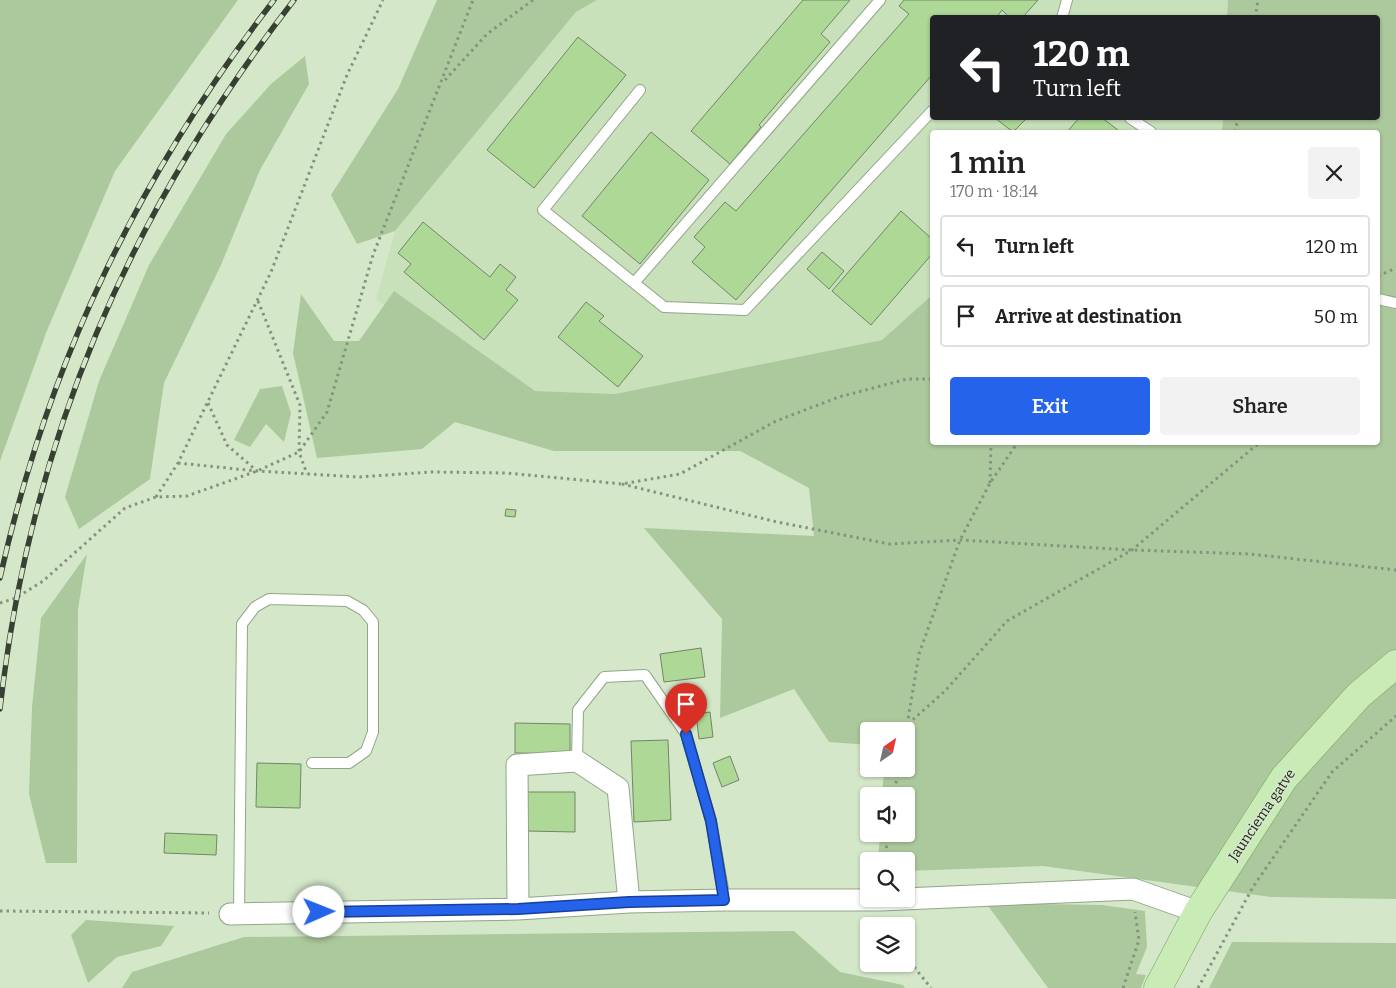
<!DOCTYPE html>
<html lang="en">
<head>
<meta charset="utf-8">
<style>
	:root { --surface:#fff; --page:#f2f2f2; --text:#222; --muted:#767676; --line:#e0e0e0; --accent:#2563eb }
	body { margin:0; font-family:Bitter,serif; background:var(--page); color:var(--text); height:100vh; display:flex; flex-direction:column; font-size:19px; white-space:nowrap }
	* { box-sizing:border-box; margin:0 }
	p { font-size:16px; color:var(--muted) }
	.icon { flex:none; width:28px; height:28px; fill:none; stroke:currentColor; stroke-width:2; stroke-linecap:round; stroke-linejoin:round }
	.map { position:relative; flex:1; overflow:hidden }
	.sheet { position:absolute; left:930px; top:130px; width:450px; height:315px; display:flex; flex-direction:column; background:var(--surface); border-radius:5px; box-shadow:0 1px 4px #0004 }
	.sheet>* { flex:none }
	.guide { position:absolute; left:930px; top:15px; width:450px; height:105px; border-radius:5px; box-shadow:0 1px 4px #0004; background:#202124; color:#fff; overflow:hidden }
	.needle { width:32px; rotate:34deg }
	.tools { position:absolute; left:860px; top:722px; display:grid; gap:10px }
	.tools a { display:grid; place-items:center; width:55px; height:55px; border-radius:5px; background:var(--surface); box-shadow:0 1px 4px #0004; font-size:25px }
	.pin { position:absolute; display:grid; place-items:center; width:42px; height:42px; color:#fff; margin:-51px -21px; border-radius:50% 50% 50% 0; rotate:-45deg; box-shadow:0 0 5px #0007 }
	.pin .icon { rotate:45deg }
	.me { position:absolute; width:55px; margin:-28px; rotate:89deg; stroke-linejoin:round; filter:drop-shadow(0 0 4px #0008) }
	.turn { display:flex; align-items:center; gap:18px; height:105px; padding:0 20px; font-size:22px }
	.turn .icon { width:65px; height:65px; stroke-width:2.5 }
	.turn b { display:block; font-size:35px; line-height:42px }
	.round { display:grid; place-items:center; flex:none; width:52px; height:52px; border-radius:5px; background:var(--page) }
	.headline { display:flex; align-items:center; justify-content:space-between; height:85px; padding:0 20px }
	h1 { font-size:30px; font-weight:600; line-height:38px }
	.primary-button { display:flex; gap:10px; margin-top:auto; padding:10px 20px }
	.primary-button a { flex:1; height:58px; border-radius:5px; background:var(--accent); color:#fff; font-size:20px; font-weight:600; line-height:58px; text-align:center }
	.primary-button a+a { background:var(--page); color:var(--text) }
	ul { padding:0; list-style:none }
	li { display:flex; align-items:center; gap:15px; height:62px; margin:0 10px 8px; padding:0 10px; border:2px solid var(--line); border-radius:5px }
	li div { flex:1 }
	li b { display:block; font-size:19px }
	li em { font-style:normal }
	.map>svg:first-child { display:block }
	.built { fill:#c8e1bb }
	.green { fill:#acc99d }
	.building { fill:#add896; stroke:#738569 }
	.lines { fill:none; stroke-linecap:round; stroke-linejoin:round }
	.service-casing { stroke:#92a588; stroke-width:12 }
	.minor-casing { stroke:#92a588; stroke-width:23 }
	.primary-casing { stroke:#769e60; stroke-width:29 }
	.path { stroke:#84937d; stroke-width:3; stroke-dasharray:2.5 4; stroke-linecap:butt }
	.service { stroke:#fff; stroke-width:10 }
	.minor { stroke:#fff; stroke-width:21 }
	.primary { stroke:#c9ebb5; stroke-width:28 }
	.rail-casing { stroke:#374032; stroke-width:5.5 }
	.rail { stroke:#d4e8c9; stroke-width:4; stroke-dasharray:11; stroke-linecap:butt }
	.route-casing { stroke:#184099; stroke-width:12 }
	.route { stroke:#2563eb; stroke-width:9 }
	.labels { text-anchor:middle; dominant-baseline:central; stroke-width:4; stroke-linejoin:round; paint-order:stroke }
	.street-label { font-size:14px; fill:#20281c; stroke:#d4e8c9 }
</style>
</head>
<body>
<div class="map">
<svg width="1396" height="988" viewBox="0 0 1396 988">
	<rect width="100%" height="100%" fill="#d4e8c9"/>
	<path class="built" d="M 597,0 L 1228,0 L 1227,17 L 932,18 L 932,118 L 1223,118 L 1222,132 L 932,132 L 932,295 L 882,340 L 615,394 L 535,391 L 376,300 L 395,231 L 576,12 Z"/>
	<path class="green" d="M 0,0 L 238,0 L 115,171 L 46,333 L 0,461 Z
		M 437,0 L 597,0 L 576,12 L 395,231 L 357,244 L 331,195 L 398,89 Z
		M 1228,0 L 1396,0 L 1396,899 L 1271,897 L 1043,866 L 906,871 L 906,861 L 878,861 L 880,834 L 906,834 L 906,796 L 882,796 L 884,769 L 906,769 L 906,731 L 869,731 L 869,745 L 829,742 L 794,689 L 720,718 L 722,619 L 644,528 L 814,536 L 809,488 L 740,451 L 554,451 L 455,422 L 422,449 L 317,458 L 293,353 L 301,294 L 334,341 L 359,341 L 394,291 L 535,391 L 615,394 L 882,340 L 932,295 L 932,442 L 1378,442 L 1378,132 L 1222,132 L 1223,118 L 1378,118 L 1378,18 L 1227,17 Z
		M 305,56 L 309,84 L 260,170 L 221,265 L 164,383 L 150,479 L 79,529 L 65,497 L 99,381 L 149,265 L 226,134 L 271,84 Z
		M 282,386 L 291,413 L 284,442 L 266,424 L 250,447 L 234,440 L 260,389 Z
		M 87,554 L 78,609 L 77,863 L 46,863 L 29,794 L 32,707 L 41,618 Z
		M 986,903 L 1102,905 L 1145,911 L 1147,947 L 1136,974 L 1146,975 L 1141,988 L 1048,988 Z
		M 86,920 L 174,926 L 161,946 L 117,957 L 88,983 L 71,935 Z
		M 794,931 L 840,972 L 903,985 L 905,988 L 122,988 L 132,972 L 244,937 Z
		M 1232,942 L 1396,943 L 1396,988 L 1209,988 Z"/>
	<path class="building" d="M 803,0 L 850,0 L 821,34 L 830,42 L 759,125 L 761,127 L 730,164 L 691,131 Z
		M 904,0 L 1038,0 L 1022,18 L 1010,18 L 1002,10 L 996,18 L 932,18 L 932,75 L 736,300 L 692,262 L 705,247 L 694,237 L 725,202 L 736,211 L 909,14 L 899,6 Z
		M 578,37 L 626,75 L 534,188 L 487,150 Z
		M 995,118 L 1027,118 L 1013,132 Z
		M 1079,118 L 1102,118 L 1118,130 L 1117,132 L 1067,132 Z
		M 651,132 L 709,180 L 640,264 L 582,216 Z
		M 901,211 L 932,239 L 932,254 L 871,325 L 832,291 Z
		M 423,222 L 490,277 L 500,264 L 516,277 L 506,290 L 518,300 L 484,340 L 404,272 L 411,264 L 398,253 Z
		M 822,252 L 844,271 L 829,289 L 807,269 Z
		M 586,302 L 604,316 L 599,321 L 643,356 L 618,387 L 558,337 Z
		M 506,509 L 516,510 L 515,517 L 505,516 Z
		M 701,648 L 705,677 L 664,682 L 660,654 Z
		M 710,712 L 713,737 L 699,739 L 696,714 Z
		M 515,723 L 570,724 L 570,754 L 515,753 Z
		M 668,740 L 671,820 L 634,822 L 631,741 Z
		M 730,756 L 739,780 L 722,787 L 713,763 Z
		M 257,763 L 301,764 L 300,808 L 256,807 Z
		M 527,792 L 575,792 L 575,832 L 527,831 Z
		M 165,833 L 217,835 L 216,855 L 164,853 Z"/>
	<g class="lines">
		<defs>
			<path id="service" d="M 1062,18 L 1067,0
				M 640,90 L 543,210 L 664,307 L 745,310 L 932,111
				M 1130,118 L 1151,132
				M 634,283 L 880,0
				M 1378,299 L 1396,303
				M 577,761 L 578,710 L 604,677 L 645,675 L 686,734 L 711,821 L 725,900
				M 239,913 L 242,624 L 255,607 L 269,599 L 347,601 L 363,610 L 373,622 L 373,732 L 366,751 L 349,763 L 312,763"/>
			<path id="minor" d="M 518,909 L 517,765 L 577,761 L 618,788 L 629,902
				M 230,914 L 518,909 L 629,902 L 725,900 L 881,900 L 1133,889 L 1198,912"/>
			<path id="primary" d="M 1158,988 L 1198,912 L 1284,778 L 1359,695 L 1396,664"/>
		</defs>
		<use href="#service" class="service-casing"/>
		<use href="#minor" class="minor-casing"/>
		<use href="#primary" class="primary-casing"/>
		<path class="path" d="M 1255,18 L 1258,0
			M 445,80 L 487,34 L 533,0
			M 1235,132 L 1238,118
			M 1378,276 L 1396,268
			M 258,301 L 300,405 L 299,452 L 307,474
			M 208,403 L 227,445 L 257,471
			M 178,463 L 257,471 L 359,477 L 431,472 L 507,473 L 622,484 L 680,474 L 776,421 L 839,397 L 907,379 L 932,379
			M 990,483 L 991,442
			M 622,484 L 777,522 L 890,544 L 960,540 L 1132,550 L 1250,554 L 1396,570
			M 156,497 L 178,463 L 271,272 L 347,75 L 383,0
			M 0,603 L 16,598 L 43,581 L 125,508 L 156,497 L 187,496 L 257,471 L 299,452 L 327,412 L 373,255 L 473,0
			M 908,724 L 945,691 L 1007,621 L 1132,550 L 1260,442
			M 906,731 L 919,654 L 960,540 L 990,483 L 1018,442
			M 893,796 L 899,769
			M 885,861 L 888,834
			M 0,911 L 209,913
			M 906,957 L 931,988
			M 1123,988 L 1139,940 L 1135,912
			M 1198,988 L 1253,887 L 1332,772 L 1396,716"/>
		<use href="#service" class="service"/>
		<use href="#minor" class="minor"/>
		<use href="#primary" class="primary"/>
		<defs>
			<path id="rail" d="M 0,578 C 48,362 139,175 274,0
				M 0,709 C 30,440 129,213 294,0"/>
		</defs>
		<use href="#rail" class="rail-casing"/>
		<use href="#rail" class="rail"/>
	</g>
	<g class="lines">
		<defs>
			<path id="route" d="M 319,912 L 518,909 L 629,902 L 724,900 L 711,821 L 686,734"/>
		</defs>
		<use href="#route" class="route-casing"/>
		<use href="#route" class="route"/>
	</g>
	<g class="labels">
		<g class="street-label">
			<text transform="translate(1262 815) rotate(-56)">Jaunciema gatve</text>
		</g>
	</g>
</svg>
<div class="tools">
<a><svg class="needle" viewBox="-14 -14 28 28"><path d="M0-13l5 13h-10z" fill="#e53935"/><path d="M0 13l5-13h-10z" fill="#767676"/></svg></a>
<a><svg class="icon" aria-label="sound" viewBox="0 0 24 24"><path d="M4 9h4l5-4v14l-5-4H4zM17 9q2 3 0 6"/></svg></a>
<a><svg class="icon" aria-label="search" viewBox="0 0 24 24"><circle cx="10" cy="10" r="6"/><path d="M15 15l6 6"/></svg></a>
<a><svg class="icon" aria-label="layers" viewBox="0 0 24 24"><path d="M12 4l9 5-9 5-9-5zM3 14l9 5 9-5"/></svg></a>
</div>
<div class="pin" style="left:686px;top:734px;background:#d93025"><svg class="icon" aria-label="arrive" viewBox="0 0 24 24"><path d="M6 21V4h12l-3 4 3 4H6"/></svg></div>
<svg class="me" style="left:319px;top:912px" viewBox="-20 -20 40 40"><circle r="19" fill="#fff"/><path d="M0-13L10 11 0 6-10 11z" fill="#2563eb"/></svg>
<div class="guide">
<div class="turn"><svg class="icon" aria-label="left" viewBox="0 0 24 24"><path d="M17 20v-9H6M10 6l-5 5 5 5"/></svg><div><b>120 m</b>Turn left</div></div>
</div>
<section class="sheet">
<div class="headline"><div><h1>1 min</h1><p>170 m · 18:14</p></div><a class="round"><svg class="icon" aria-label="close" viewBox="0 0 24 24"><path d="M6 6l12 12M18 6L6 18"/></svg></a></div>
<ul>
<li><svg class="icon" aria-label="left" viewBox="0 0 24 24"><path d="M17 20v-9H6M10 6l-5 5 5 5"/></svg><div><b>Turn left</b></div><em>120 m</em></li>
<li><svg class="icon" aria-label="arrive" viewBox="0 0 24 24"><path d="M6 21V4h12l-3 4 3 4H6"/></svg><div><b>Arrive at destination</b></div><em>50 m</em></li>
</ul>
<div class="primary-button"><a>Exit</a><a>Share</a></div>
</section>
</div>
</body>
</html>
